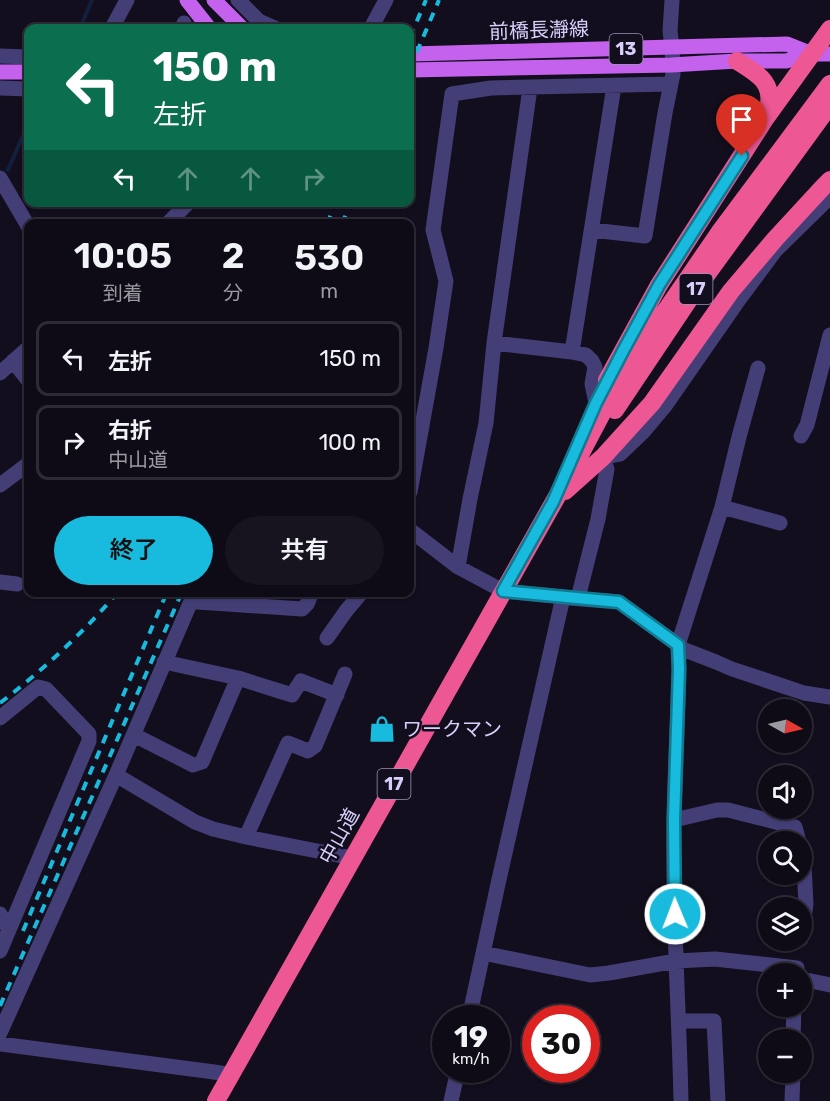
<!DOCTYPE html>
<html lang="ja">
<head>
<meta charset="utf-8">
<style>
	:root { --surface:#0e0a16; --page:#17131f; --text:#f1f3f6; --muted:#9b9aa1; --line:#2e2b35; --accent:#18bbdd }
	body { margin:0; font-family:Rubik,"Noto Sans JP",sans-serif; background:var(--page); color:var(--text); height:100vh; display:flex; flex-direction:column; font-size:22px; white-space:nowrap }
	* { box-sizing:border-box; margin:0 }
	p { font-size:20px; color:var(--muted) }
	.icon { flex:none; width:33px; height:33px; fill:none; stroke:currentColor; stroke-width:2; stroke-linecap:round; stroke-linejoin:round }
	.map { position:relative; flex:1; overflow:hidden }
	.drawer { position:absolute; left:24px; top:219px; width:390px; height:378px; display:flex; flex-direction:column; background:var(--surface); border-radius:12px; box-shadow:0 2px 4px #0004,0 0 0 2px var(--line) }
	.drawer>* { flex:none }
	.guide { position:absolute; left:24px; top:24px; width:390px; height:183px; border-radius:12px; box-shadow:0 2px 4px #0004,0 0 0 2px var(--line); background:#0b6e4f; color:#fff; overflow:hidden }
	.needle { width:39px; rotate:98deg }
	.tools { position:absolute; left:758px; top:699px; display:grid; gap:12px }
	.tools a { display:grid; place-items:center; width:54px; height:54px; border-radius:50%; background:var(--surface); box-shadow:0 2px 4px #0004,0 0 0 2px var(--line); font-size:30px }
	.speed { position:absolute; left:432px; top:1005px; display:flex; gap:12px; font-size:30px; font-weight:700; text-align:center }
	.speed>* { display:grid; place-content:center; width:78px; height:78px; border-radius:50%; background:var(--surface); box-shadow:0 2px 4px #0004,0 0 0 2px var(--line); line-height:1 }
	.speed small { font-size:15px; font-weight:400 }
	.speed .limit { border:9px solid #d22; background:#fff; color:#111 }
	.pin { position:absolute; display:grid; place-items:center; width:51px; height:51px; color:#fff; margin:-62px -26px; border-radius:50% 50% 50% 0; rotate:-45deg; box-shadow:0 0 6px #0007 }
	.pin .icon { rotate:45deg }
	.me { position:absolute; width:66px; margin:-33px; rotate:359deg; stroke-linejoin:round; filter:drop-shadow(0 0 4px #0008) }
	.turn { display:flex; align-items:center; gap:21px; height:126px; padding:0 30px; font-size:27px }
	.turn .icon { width:78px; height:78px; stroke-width:2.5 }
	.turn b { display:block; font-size:42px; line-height:51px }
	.lanes { display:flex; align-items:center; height:57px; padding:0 30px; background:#0003; justify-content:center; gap:30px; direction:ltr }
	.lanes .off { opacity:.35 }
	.eta { display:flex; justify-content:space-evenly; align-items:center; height:102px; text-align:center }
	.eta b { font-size:36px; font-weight:600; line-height:42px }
	.button { display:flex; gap:12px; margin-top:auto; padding:12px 30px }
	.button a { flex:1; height:69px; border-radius:36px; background:var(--accent); color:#111; font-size:24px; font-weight:600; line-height:69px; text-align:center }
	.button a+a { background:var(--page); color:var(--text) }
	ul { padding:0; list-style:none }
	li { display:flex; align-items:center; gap:18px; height:75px; margin:0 12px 9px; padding:0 18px; border:3px solid var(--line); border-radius:12px }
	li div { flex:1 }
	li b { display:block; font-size:22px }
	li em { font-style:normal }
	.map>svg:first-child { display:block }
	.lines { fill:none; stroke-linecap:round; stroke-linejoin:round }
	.stream { stroke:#121f3d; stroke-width:4 }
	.minor { stroke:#443e77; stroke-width:15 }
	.major { stroke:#c462ee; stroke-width:15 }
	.highway { stroke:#ed5794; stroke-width:18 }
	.rail { stroke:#18bbdd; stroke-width:4; stroke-dasharray:9 8; stroke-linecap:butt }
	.route-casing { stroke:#107a90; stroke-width:15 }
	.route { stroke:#18bbdd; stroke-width:10 }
	.labels { text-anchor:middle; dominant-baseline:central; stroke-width:5; stroke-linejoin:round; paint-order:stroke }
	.shield { fill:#120e1d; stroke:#9c95b8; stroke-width:1.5 }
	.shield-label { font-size:18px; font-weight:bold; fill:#d7cffa }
	.street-label { font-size:20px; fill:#d7cffa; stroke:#120e1d }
	.poi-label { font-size:20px; fill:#d7cffa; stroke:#120e1d; text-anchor:start }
</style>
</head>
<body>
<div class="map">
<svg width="830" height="1101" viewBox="0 0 830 1101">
	<rect width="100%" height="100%" fill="#120e1d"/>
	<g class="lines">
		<path class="stream" d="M 80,28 L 92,0
			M 8,170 L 28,124"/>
		<path class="minor" d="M 238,0 L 259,21 L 275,28
			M 112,28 L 127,0
			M 182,28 L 184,23
			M 371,28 L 386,0
			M 0,56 L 28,57
			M 0,88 L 28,89
			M 0,178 L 28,226
			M 167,224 L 189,202
			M 592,230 L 645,236 L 665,113 L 673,74 L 672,47 L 670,31 L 672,0
			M 494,343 L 572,352 L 586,355 L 592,361 L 595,367 L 592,384 L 596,403
			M 572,352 L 614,86
			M 13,361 L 28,380
			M 0,373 L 28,348
			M 801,436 L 807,425 L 830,335
			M 0,485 L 28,464
			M 410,492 L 436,348 L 446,281 L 433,230 L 452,94 L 491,88 L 671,84
			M 722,507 L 780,523
			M 410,530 L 458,567 L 503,591 L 563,597 L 498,884 L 469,1018
			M 458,567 L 470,499 L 486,423 L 494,343 L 530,88
			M 0,582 L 17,584
			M 569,598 L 619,602 L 685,650 L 716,662 L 732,669 L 804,693 L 830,697
			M 578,598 L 598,519 L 607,469 L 603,457 L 620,454 L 644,431 L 665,406 L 738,301 L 775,251 L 830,197
			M 192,600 L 198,602 L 302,609 L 307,604 L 312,592
			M 327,638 L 346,611 L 362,592
			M 164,662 L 238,678
			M 0,718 L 38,687 L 46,689 L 89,734 L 89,741 L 0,951
			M 134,735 L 193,765 L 202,762 L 238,678 L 292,695 L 301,681 L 337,695
			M 116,775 L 195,822 L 213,829 L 246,837 L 353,858
			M 674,820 L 717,810 L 728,810 L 795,827 L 799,842
			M 246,837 L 288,743 L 308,751 L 315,746 L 345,674
			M 801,851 L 804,865 L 806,904 L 801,939
			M 0,914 L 9,930
			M 483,953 L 590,975 L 609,973 L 676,961 L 715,959 L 797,968 L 796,974
			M 801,979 L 830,985
			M 679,1021 L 714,1021 L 718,1101
			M 0,1033 L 116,775 L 195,592
			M 793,1040 L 794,1006
			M 0,1044 L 214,1072 L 232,1075
			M 451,1101 L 458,1070
			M 681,1101 C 679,1007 672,913 674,819 C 675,769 678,719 679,669 L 678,645 L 722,507 L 739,437 L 758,368
			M 792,1101 L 793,1072"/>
		<path class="major" d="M 187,0 L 209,28
			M 214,0 L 242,28
			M 410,54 L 787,44 L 812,54
			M 410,70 L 671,65 L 737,61 L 786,61 L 812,54 L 830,54
			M 0,72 L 28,72"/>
		<path class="highway" d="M 737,61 C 760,75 776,84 767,114
			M 607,380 L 659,285 L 765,119 L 830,29
			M 615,410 L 694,292 L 830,105
			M 565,491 L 603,457 L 652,403 L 731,291 L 776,238 L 824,186 L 830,180
			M 216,1101 L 573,468 L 618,383 L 658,322 L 719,233 L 830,84"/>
		<path class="rail" d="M 410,37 L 426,0
			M 410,68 L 439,0
			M 327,224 L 336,202
			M 342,224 L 351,202
			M 0,703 C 43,670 82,634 118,592
			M 23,931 L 167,592
			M 0,1006 L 182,592"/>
	</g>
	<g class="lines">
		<defs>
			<path id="route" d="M 675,914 L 674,820 L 679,669 L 678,645 L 619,602 L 503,591 L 553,502 L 596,403 L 623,351 L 659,285 L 742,156"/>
		</defs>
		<use href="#route" class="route-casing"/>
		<use href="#route" class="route"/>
	</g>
	<defs>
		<symbol id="shop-bare" viewBox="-9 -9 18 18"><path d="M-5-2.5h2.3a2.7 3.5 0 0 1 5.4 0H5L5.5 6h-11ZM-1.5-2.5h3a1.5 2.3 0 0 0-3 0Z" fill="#18bbdd" stroke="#120e1d" stroke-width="2.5" paint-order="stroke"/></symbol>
	</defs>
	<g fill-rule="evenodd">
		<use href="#shop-bare" x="363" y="710" width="38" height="38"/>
	</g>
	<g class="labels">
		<g class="shield">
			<rect x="609.5" y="34" width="33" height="30" rx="4.5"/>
			<rect x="679.5" y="274" width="33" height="30" rx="4.5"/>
			<rect x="377.5" y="769" width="33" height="30" rx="4.5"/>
		</g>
		<g class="shield-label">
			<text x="626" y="49">13</text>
			<text x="696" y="289">17</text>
			<text x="394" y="784">17</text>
		</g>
		<g class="street-label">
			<text transform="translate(539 30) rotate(-2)">前橋長瀞線</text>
			<text transform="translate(339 836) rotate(-61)">中山道</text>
		</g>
		<g class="poi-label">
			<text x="402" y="729">ワークマン</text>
		</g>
	</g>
</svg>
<div class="tools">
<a><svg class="needle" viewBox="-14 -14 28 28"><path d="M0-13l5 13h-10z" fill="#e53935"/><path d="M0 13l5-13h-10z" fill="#9b9aa1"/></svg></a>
<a><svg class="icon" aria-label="sound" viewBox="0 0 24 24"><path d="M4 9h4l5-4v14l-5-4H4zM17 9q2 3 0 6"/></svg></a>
<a><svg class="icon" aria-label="search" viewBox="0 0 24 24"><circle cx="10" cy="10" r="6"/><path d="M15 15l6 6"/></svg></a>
<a><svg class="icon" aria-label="layers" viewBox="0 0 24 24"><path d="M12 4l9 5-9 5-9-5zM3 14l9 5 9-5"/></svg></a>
<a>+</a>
<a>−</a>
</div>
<div class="speed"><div>19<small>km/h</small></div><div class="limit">30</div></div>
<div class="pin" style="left:742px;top:156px;background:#d93025"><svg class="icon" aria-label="arrive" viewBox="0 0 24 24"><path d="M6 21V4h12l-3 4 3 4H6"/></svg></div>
<svg class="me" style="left:675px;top:914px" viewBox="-20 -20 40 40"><circle r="17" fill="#18bbdd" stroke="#fff" stroke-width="3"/><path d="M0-11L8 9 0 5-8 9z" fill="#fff"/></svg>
<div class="guide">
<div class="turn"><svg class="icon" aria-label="left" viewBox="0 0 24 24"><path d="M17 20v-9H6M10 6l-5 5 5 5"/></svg><div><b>150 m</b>左折</div></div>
<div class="lanes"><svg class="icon" aria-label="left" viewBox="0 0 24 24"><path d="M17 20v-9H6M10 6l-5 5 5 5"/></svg><svg class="icon off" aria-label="ahead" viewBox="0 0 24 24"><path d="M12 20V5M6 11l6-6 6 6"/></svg><svg class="icon off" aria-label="ahead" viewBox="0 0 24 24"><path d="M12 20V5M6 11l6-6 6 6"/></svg><svg class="icon off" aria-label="right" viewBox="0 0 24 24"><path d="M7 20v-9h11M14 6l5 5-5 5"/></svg></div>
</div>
<section class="drawer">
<div class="eta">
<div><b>10:05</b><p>到着</p></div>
<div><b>2</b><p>分</p></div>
<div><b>530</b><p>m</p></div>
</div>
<ul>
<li><svg class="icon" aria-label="left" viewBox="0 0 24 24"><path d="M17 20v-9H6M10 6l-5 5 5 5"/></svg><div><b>左折</b></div><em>150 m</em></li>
<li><svg class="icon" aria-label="right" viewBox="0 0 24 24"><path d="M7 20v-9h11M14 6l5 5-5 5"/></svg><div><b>右折</b><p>中山道</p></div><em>100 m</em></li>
</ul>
<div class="button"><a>終了</a><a>共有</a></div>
</section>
</div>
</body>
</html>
